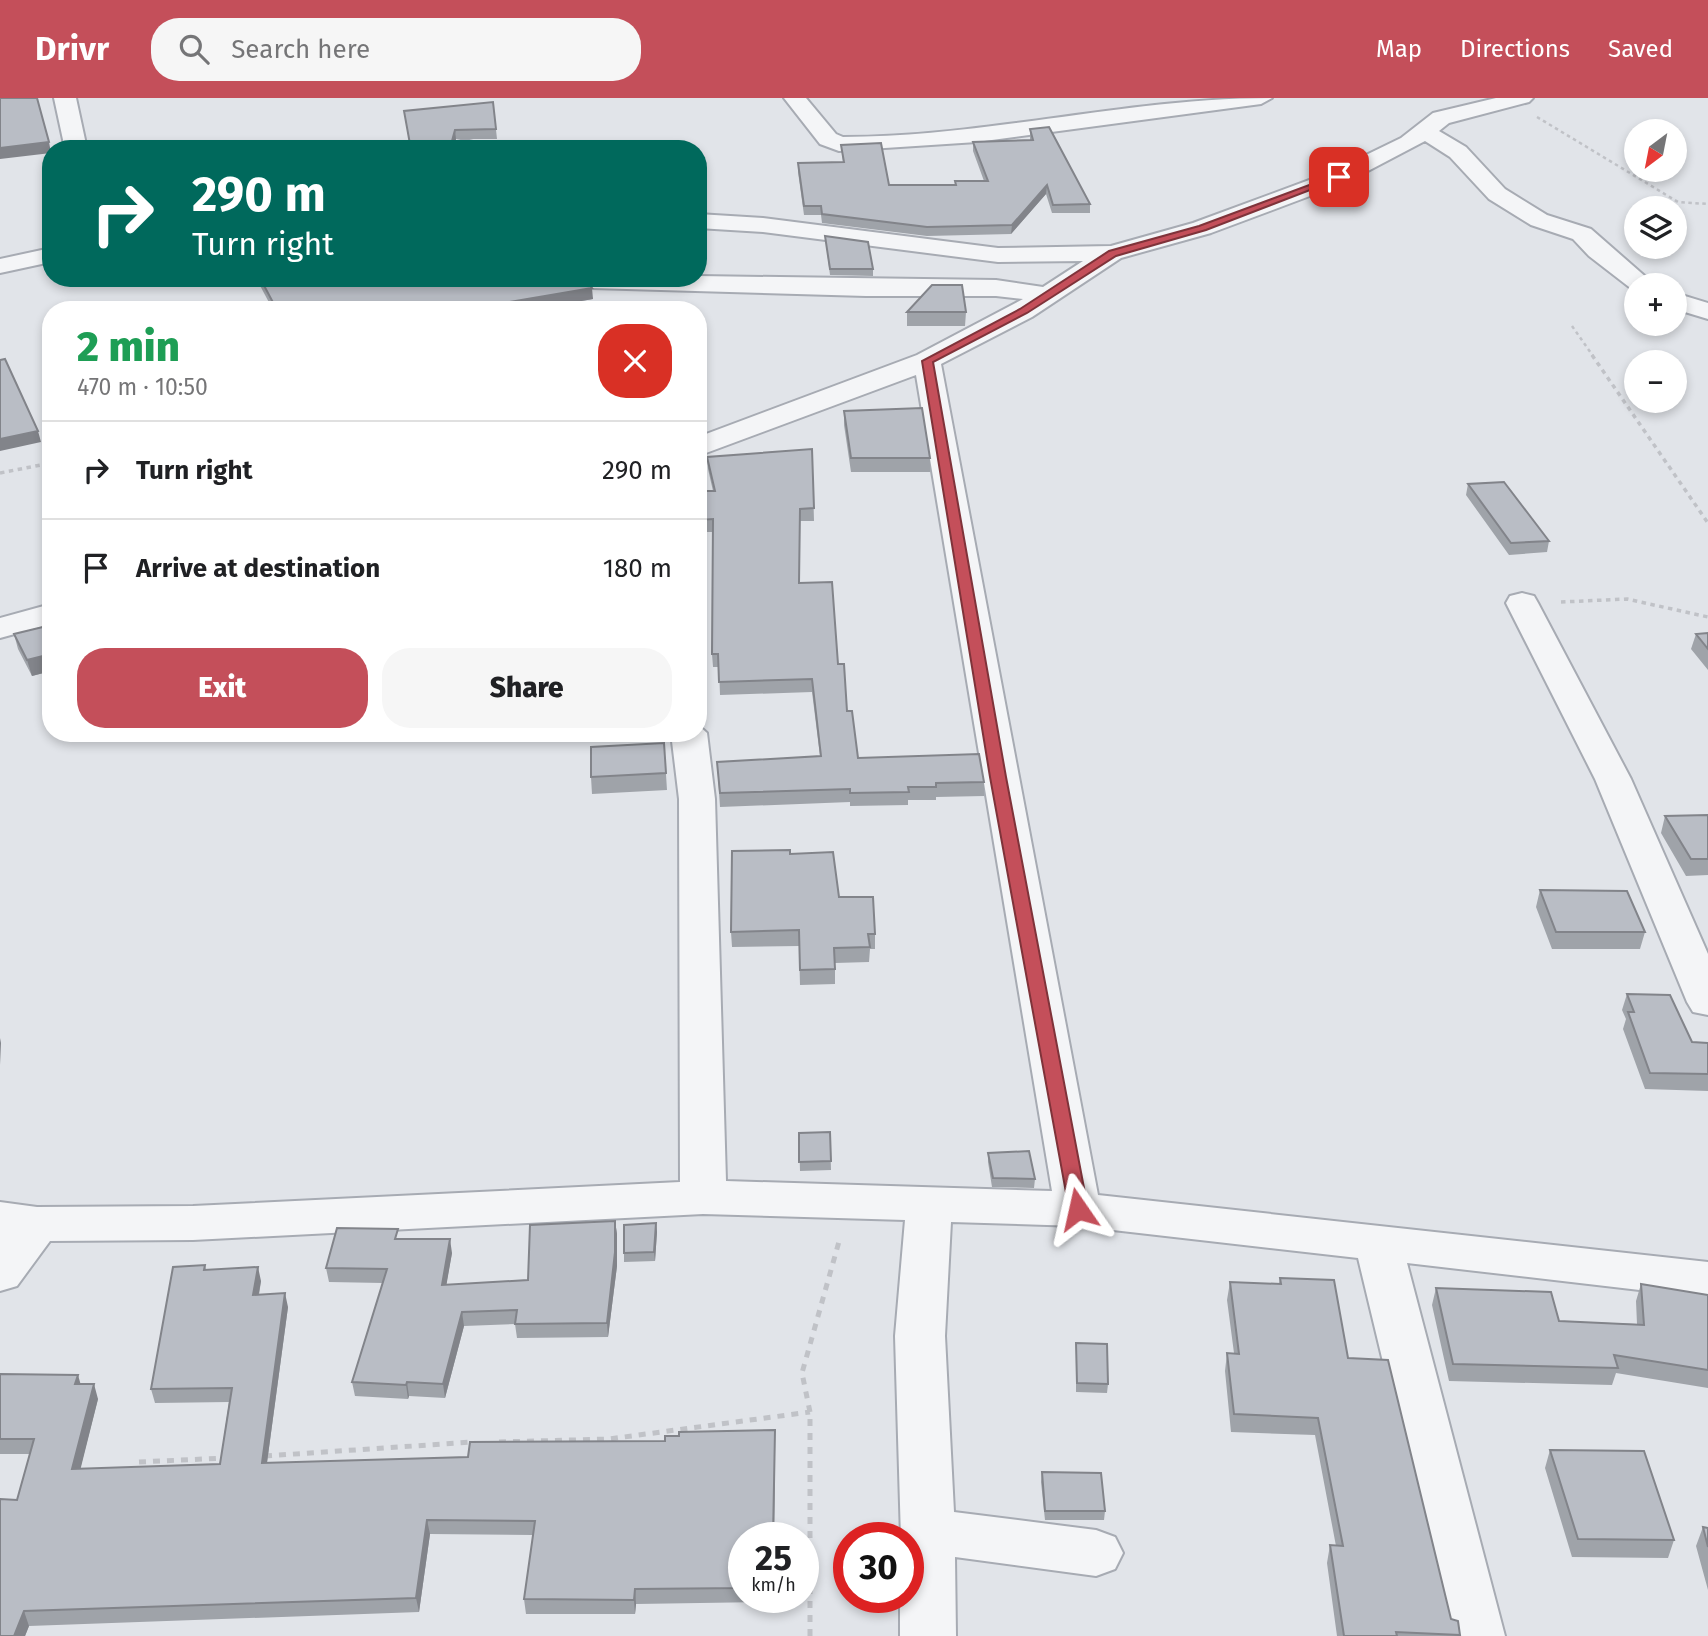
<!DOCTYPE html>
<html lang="en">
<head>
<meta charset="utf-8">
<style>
	:root { --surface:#fff; --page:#f6f6f6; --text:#202124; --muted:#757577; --line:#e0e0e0; --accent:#c44f5a }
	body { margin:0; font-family:"Fira Sans",sans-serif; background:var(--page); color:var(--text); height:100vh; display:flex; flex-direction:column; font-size:26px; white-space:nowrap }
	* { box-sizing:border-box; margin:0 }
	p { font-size:23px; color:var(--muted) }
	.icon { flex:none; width:38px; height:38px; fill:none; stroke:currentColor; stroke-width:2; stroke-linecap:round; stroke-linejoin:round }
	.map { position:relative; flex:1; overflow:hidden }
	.panel { position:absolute; left:42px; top:203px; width:665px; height:441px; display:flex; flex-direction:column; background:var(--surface); border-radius:28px; box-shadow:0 4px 10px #0003 }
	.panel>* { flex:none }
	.guide { position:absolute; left:42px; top:42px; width:665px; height:147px; border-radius:28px; box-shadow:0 4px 10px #0003; background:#00695c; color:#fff; overflow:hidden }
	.needle { width:46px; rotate:212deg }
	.buttons { position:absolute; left:1624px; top:21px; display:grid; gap:14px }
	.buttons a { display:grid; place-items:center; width:63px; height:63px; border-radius:50%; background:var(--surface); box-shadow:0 4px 10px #0003; font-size:35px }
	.speed { position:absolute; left:728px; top:1424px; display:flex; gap:14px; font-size:35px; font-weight:700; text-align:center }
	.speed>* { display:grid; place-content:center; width:91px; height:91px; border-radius:50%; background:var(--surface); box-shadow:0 4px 10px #0003; line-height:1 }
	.speed small { font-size:18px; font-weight:400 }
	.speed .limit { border:10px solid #d22; background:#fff; color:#111 }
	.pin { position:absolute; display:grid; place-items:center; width:60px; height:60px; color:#fff; margin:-30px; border-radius:14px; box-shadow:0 4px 10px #0006 }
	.me { position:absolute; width:77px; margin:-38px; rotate:349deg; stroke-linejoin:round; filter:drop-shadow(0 0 5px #0008) }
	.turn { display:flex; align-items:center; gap:24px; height:147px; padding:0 35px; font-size:32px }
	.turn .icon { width:91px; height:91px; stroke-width:2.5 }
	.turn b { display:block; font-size:49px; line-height:60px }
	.round { display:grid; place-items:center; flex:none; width:74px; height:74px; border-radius:28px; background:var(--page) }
	.overview { display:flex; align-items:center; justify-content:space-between; height:119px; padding:0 35px }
	h1 { font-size:42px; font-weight:800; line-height:52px; color:#1e9e55 }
	.button { display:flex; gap:14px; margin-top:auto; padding:14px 35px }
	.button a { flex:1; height:80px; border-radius:28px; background:var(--accent); color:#fff; font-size:28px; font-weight:800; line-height:80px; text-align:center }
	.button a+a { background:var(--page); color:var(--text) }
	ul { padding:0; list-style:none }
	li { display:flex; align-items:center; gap:21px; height:98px; padding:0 35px; border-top:2px solid var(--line) }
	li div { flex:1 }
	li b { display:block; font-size:26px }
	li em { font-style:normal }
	header { display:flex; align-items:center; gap:42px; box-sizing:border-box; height:98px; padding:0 35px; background:var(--accent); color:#fff }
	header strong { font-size:33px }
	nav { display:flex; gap:38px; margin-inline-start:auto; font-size:24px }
	.search { width:490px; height:63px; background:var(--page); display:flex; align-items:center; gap:18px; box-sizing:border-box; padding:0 24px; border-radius:28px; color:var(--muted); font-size:26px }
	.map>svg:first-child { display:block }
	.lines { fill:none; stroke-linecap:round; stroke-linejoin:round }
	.minor-casing { stroke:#a7abb3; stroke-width:4 }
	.path-far2 { stroke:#c0c2c7; stroke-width:2.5; stroke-dasharray:3.5 3.5; stroke-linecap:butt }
	.path-far1 { stroke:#c0c2c7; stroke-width:3.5; stroke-dasharray:4.5 4.5; stroke-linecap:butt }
	.path { stroke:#c0c2c7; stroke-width:5; stroke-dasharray:7 7; stroke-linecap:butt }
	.minor { fill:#f4f5f7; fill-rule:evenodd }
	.wall { fill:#9fa3a9 }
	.shaded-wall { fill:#82848a }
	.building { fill:#b9bdc5; stroke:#82848a; stroke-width:2 }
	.route { fill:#c44f5a; stroke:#7f333a; stroke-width:2 }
</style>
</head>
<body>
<header>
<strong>Drivr</strong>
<div class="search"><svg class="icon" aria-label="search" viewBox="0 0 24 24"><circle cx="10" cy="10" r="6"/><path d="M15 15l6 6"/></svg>Search here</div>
<nav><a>Map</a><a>Directions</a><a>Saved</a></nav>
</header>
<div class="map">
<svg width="1708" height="1538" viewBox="0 0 1708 1538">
	<rect width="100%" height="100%" fill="#e1e4e9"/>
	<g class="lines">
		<defs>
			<path id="minor" d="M 54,0 L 76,0 L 87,51 L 65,51 Z
				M 784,0 L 806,0 L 836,36 L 843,39 C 987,39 1128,0 1272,0 L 1261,6 L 977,44 L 839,53 L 820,46 Z
				M 1496,0 L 1533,0 L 1529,4 L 1449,25 L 1439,33 L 1466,49 L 1505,91 L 1547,117 L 1591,131 L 1655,187 L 1636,187 L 1636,193 L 1633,192 L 1589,158 L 1573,141 L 1531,127 L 1489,101 L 1450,59 L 1425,43 L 1347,84 L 1211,135 L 1121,160 L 1032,219 L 941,266 L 1098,1097 L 1708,1164 L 1708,1200 L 1407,1165 L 1505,1538 L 1449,1538 L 1358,1160 L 1078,1128 L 951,1124 L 945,1238 L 954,1414 L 1096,1432 L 1115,1439 L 1123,1455 L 1115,1471 L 1096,1478 L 955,1459 L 956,1538 L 900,1538 L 900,1500 L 908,1500 L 908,1440 L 901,1440 L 895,1238 L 905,1122 L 703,1116 L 193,1142 L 50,1143 L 17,1188 L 0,1193 L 0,1104 L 37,1109 L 193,1108 L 680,1084 L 679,701 L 671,635 L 698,635 L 698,627 L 707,635 L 715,701 L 726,1083 L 1052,1093 L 916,277 L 698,358 L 698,339 L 917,257 L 1023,201 L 996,198 L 866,198 L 592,190 L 583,187 L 579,182 L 698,180 L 698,178 L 996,182 L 1043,189 L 1083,163 L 998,164 L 763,134 L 698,130 L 698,116 L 763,120 L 998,150 L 1111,148 L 1193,125 L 1331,74 L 1401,40 L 1433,15 Z
				M 465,42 L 473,44 L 478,51 L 455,51 L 457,44 Z
				M 51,150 L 51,164 L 0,175 L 0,161 Z
				M 1675,195 L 1708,205 L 1708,221 L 1675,211 Z
				M 1522,495 L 1534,498 L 1538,505 L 1631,681 L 1708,856 L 1708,917 L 1693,914 L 1687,904 L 1595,681 L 1506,505 L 1510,498 Z
				M 51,506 L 51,526 L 0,540 L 0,520 Z"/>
		</defs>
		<use href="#minor" class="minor-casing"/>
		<path class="path-far2" d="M 1537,19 L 1678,104 L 1708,106
			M 1572,228 L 1593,258"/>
		<path class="path-far1" d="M 1592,257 L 1708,425
			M 0,375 L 51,365
			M 1561,504 L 1627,501 L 1708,519"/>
		<path class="path" d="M 499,1344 L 609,1341 L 810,1314
			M 265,1358 L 473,1344
			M 139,1364 L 225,1360
			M 810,1538 L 810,1314 L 802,1275 L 840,1140"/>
		<use href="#minor" class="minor"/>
	</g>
	<path class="wall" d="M 493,4 L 497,41 L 456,41 L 456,43 L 410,49 L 404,13 Z
		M 1030,31 L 1090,106 L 1090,115 L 1052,115 L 1046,96 L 1011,136 L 927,138 L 822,125 L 821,117 L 804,117 L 798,74 L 798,65 L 843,64 L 841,47 L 889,87 L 955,87 L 955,83 L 984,83 L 973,53 L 973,44 L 1030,42 Z
		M 825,138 L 873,171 L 873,178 L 830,177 Z
		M 256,180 L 584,180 L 593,201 L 529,212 L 273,212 Z
		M 907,214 L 966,214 L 965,228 L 907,228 Z
		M 844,313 L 930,360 L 930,374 L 851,374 L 844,327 Z
		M 812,351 L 814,423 L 800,423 L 799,485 L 838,566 L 847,613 L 858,660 L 984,684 L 984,698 L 936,699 L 936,702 L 908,702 L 908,707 L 850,708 L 850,704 L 720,709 L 717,664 L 820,658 L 812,594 L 720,597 L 719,569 L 713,569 L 712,556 L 713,434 L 698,434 L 698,393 L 713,393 L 708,371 L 707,359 Z
		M 1468,386 L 1549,443 L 1547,454 L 1509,457 L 1466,397 Z
		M 51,527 L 51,573 L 32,578 L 18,551 L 14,536 Z
		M 1708,535 L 1708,572 L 1691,551 L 1696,536 Z
		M 664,645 L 667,692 L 592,696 L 591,679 Z
		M 1708,717 L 1708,777 L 1686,778 L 1661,735 L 1665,718 Z
		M 790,756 L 839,799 L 875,836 L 875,851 L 870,851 L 869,864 L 835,865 L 835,886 L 800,887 L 799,848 L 732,849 L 731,834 Z
		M 1540,792 L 1645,834 L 1640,851 L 1552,851 L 1536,809 Z
		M 1627,896 L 1692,944 L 1708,945 L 1708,993 L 1645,991 L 1623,931 L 1626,921 L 1622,912 Z
		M 830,1034 L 831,1072 L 800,1073 L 799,1035 Z
		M 988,1055 L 1035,1081 L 1034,1090 L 992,1089 L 988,1064 Z
		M 615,1123 L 617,1136 L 617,1168 L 608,1239 L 517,1240 L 515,1226 L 464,1228 L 445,1300 L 409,1298 L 408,1301 L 355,1298 L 352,1284 L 383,1185 L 329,1184 L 326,1170 L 399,1141 L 452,1155 L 446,1187 L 528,1182 Z
		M 656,1125 L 657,1134 L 655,1163 L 624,1164 L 624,1155 Z
		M 205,1167 L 206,1172 L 261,1183 L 259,1197 L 288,1209 L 267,1365 L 468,1359 L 775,1346 L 774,1440 L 744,1440 L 744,1500 L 773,1500 L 772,1504 L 636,1506 L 635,1516 L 526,1516 L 524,1501 L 533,1437 L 430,1436 L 419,1514 L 29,1528 L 25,1538 L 0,1538 L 17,1402 L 30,1356 L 0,1356 L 0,1276 L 81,1286 L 98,1301 L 80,1371 L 220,1366 L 229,1304 L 155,1305 L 151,1291 Z
		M 1280,1180 L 1348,1260 L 1451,1521 L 1460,1537 L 1460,1538 L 1337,1538 L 1327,1465 L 1330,1447 L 1336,1448 L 1315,1337 L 1231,1334 L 1225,1273 L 1227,1255 L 1234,1255 L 1227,1202 L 1230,1184 L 1279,1186 Z
		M 1641,1186 L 1708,1197 L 1708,1290 L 1616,1275 L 1612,1287 L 1449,1283 L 1432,1207 L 1436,1190 L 1559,1223 L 1637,1226 L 1636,1203 Z
		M 1076,1245 L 1108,1286 L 1107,1295 L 1076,1294 Z
		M 1550,1352 L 1674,1442 L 1668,1460 L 1572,1459 L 1545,1370 Z
		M 1042,1374 L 1105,1413 L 1104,1422 L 1045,1422 L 1041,1384 Z
		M 1703,1429 L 1708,1430 L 1708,1492 L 1696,1448 Z"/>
	<path class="shaded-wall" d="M 455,32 L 456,41 L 453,51 L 452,43 Z
		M 49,44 L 51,55 L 0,61 L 0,50 Z
		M 1047,87 L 1046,96 L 1011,136 L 1012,127 Z
		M 592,190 L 593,201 L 529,212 L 463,212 Z
		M 38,333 L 41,344 L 0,353 L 0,341 Z
		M 51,556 L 51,573 L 32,578 L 27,562 Z
		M 0,940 L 1,945 L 0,967 Z
		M 615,1123 L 617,1136 L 617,1168 L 608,1239 L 607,1225 Z
		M 656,1125 L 657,1134 L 655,1163 L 654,1154 Z
		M 450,1141 L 452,1155 L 444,1201 L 442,1187 Z
		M 258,1169 L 261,1183 L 256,1211 L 253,1197 Z
		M 285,1195 L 288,1209 L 265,1379 L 262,1365 Z
		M 462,1214 L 464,1228 L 445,1300 L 443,1286 Z
		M 78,1277 L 82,1291 L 75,1286 Z
		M 407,1284 L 409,1298 L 408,1301 L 406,1287 Z
		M 94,1286 L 98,1301 L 77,1385 L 72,1371 Z
		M 775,1332 L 774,1440 L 773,1440 Z
		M 427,1422 L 430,1436 L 419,1514 L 416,1500 Z
		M 635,1491 L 636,1506 L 635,1516 L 634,1502 Z
		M 24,1513 L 29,1528 L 25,1538 L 14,1538 Z"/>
	<path class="building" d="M 0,0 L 37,0 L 49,44 L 0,50 Z
		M 493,4 L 496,31 L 455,32 L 452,43 L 459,44 L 465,51 L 410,51 L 410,46 L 404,13 Z
		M 1049,29 L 1090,106 L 1053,107 L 1047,87 L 1012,127 L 927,129 L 822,116 L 821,108 L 804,108 L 798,65 L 844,64 L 841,47 L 881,45 L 889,87 L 956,87 L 955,83 L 988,83 L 973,44 L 1033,42 L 1030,31 Z
		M 825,138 L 868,144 L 873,171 L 830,171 Z
		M 260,180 L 584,180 L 592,190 L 463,212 L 277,212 Z
		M 932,187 L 962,187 L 966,214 L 907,214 Z
		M 5,261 L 38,333 L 0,341 L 0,262 Z
		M 922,310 L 930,360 L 851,360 L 844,313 Z
		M 812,351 L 814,410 L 800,411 L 799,485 L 832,484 L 838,566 L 844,566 L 847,613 L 852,613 L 858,660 L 979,656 L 984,684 L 936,685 L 936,689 L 908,689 L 909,694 L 850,695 L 850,691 L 720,695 L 717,664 L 821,658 L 812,581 L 719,584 L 718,556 L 712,556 L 713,421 L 698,422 L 698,393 L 715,393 L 707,359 Z
		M 1504,384 L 1549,443 L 1511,445 L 1468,386 Z
		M 51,527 L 51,556 L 27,562 L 14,536 Z
		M 1708,535 L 1708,551 L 1696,536 Z
		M 664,645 L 666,675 L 591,679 L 591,649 Z
		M 1708,717 L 1708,761 L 1691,761 L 1665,718 Z
		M 790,752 L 790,756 L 833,754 L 839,799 L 873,799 L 875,836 L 868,836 L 870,849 L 834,850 L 835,871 L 800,872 L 799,832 L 731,834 L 732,753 Z
		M 1540,792 L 1627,793 L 1645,834 L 1556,834 Z
		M 1627,896 L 1670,897 L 1692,944 L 1708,945 L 1708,976 L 1650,975 L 1628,914 L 1634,914 Z
		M 830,1034 L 831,1063 L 799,1064 L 799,1035 Z
		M 1029,1053 L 1035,1081 L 993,1080 L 988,1055 Z
		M 615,1123 L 615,1154 L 607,1225 L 515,1226 L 517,1212 L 462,1214 L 443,1286 L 407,1284 L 406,1287 L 352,1284 L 387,1171 L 326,1170 L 337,1130 L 398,1131 L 395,1141 L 450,1141 L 442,1187 L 528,1182 L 530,1127 Z
		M 656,1125 L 654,1154 L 624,1155 L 624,1127 Z
		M 205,1167 L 204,1172 L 258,1169 L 253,1197 L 285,1195 L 262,1365 L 468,1359 L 470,1344 L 665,1343 L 665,1338 L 679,1338 L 679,1334 L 775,1332 L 773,1440 L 744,1440 L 744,1490 L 635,1491 L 634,1502 L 524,1501 L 535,1423 L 427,1422 L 416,1500 L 24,1513 L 14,1538 L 0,1538 L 0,1401 L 17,1402 L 34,1341 L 0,1341 L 0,1276 L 78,1277 L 75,1286 L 94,1286 L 72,1371 L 220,1366 L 232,1290 L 151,1291 L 173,1169 Z
		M 1280,1180 L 1334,1182 L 1348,1260 L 1388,1262 L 1451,1521 L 1458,1523 L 1460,1537 L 1396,1534 L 1397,1538 L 1344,1538 L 1330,1447 L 1343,1448 L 1318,1320 L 1234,1316 L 1227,1255 L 1239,1256 L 1230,1184 L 1281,1186 Z
		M 1641,1186 L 1708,1197 L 1708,1272 L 1614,1257 L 1618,1270 L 1453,1266 L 1436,1190 L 1551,1194 L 1559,1223 L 1644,1227 Z
		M 1076,1245 L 1107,1246 L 1108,1286 L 1077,1285 Z
		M 1550,1352 L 1644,1353 L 1674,1442 L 1578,1441 Z
		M 1042,1374 L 1101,1375 L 1105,1413 L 1045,1413 Z
		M 1703,1429 L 1708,1430 L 1708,1449 Z"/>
	<path class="route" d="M 1336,77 L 1344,79 L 1206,132 L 1116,158 L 1027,215 L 933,264 L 1006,679 L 1088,1111 L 1078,1118 L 1069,1111 L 990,679 L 922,263 L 1020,211 L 1109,153 L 1199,128 Z"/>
</svg>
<div class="buttons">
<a><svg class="needle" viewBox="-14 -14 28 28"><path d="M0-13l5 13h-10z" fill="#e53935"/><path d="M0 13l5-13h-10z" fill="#757577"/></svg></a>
<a><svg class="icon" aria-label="layers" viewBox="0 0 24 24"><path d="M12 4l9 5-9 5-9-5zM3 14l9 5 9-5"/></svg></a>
<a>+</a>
<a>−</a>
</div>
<div class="speed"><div>25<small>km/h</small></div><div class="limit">30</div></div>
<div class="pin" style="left:1339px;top:79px;background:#d93025"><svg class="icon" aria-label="arrive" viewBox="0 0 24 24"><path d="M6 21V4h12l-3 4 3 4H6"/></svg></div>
<svg class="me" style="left:1078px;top:1111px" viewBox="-20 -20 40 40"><path d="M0-17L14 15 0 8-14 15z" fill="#c44f5a" stroke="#fff" stroke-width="4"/></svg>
<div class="guide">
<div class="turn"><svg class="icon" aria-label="right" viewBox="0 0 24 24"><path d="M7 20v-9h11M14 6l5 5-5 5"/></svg><div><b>290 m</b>Turn right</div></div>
</div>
<section class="panel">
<div class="overview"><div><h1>2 min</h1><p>470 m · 10:50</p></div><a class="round" style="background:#d93025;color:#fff"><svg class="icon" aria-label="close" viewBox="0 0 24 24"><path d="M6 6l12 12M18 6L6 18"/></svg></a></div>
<ul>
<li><svg class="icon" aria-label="right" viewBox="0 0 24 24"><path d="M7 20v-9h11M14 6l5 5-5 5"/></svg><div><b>Turn right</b></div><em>290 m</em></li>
<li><svg class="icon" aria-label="arrive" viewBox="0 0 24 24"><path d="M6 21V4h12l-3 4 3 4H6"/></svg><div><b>Arrive at destination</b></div><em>180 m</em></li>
</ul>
<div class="button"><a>Exit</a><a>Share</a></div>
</section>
</div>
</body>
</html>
